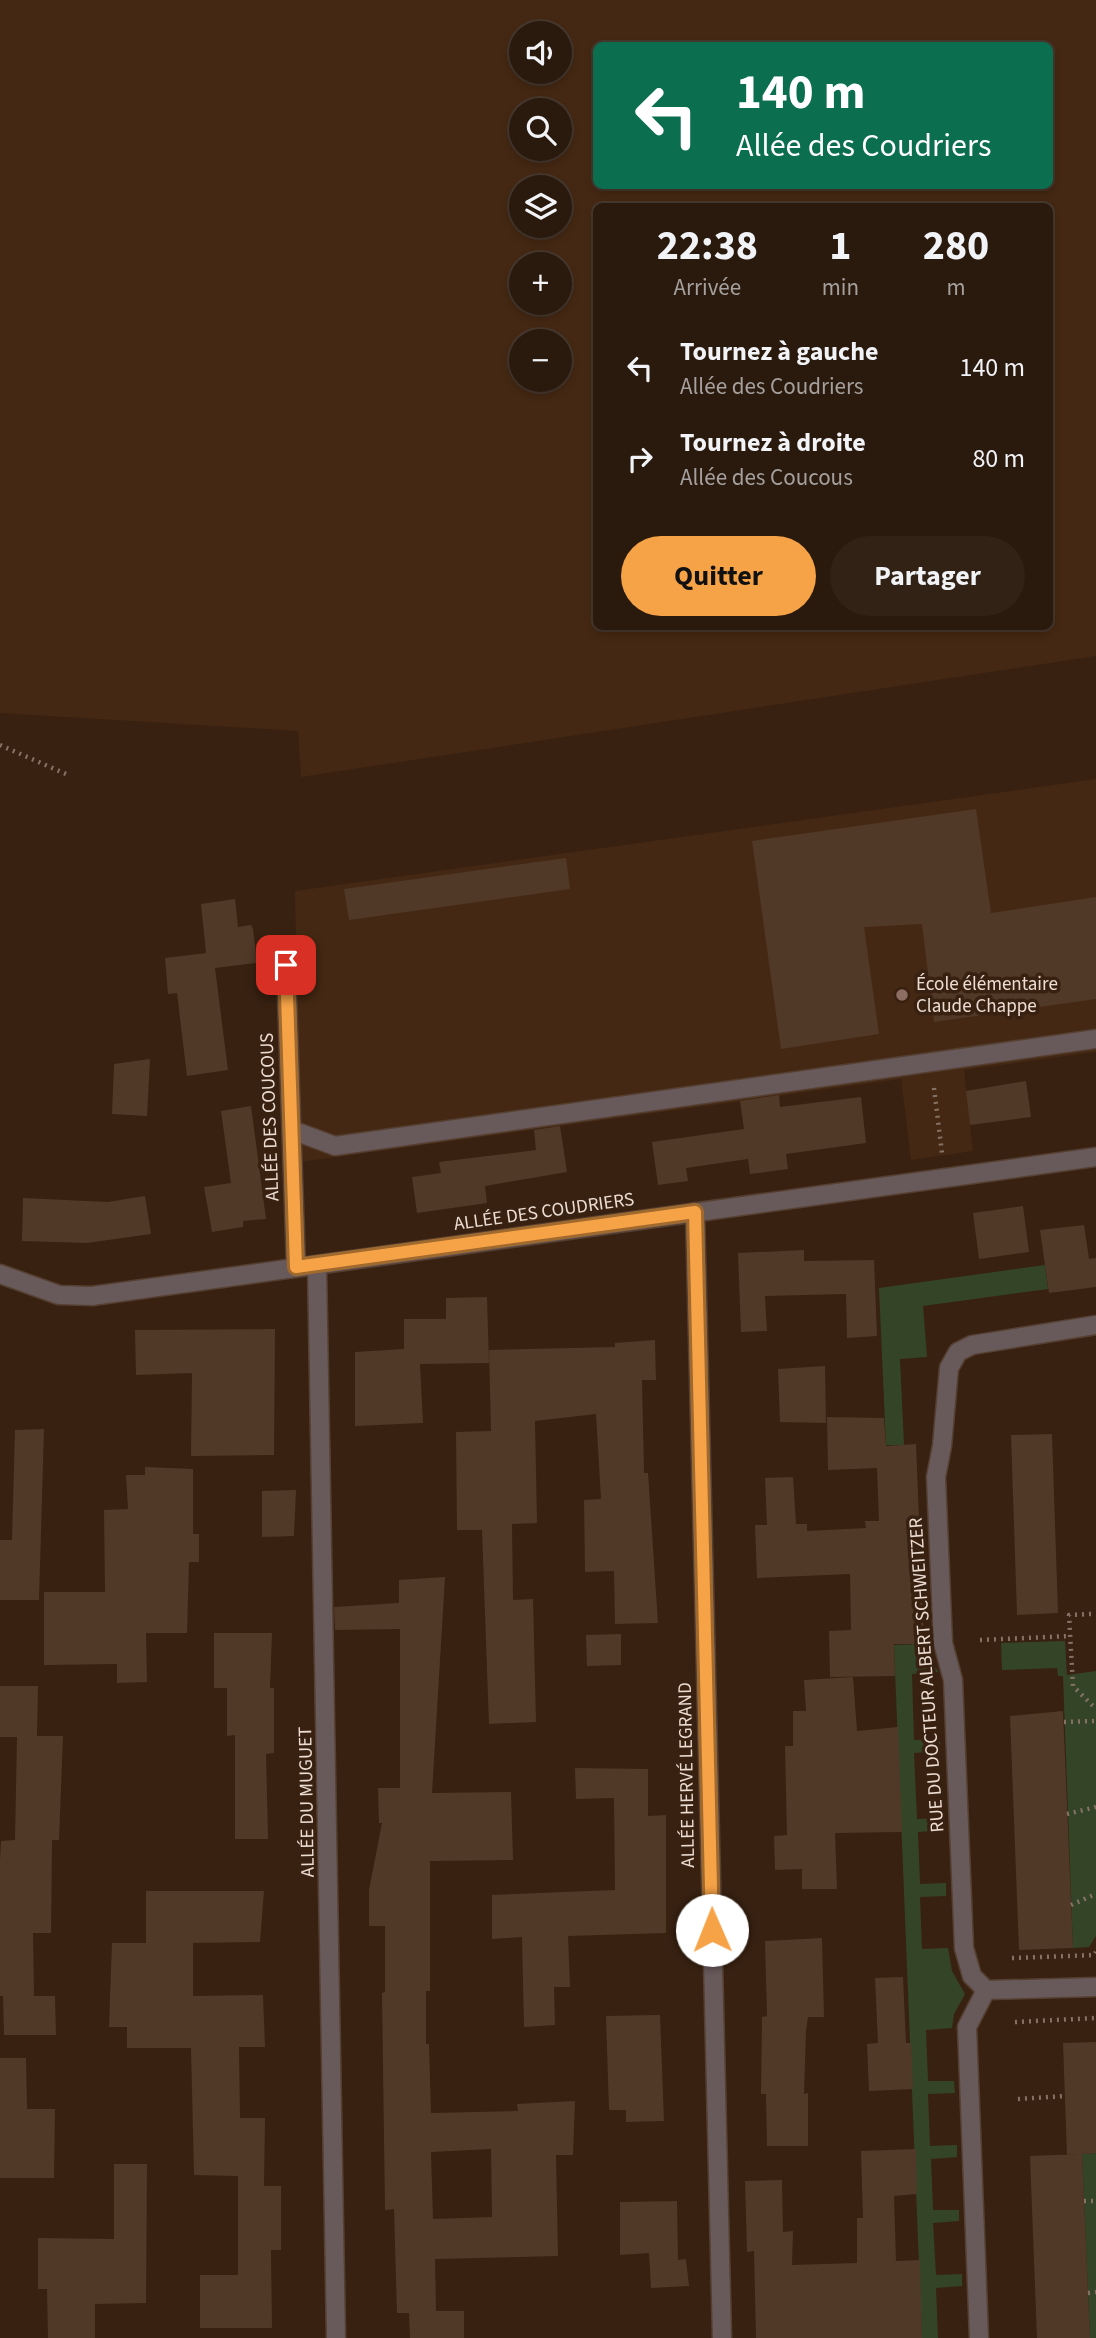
<!DOCTYPE html>
<html lang="fr">
<head>
<meta charset="utf-8">
<style>
	:root { --surface:#2a190d; --page:#322216; --text:#f1f3f6; --muted:#a5a09d; --line:#46382e; --accent:#f6a247 }
	body { margin:0; font-family:"Source Sans 3",sans-serif; background:var(--page); color:var(--text); height:100vh; display:flex; flex-direction:column; font-size:26px; white-space:nowrap }
	* { box-sizing:border-box; margin:0 }
	p { font-size:23px; color:var(--muted) }
	.icon { flex:none; width:38px; height:38px; fill:none; stroke:currentColor; stroke-width:2; stroke-linecap:round; stroke-linejoin:round }
	.map { position:relative; flex:1; overflow:hidden }
	.drawer { position:absolute; left:593px; top:203px; width:460px; height:427px; display:flex; flex-direction:column; background:var(--surface); border-radius:10px; box-shadow:0 4px 10px #0003,0 0 0 2px var(--line) }
	.drawer>* { flex:none }
	.banner { position:absolute; left:593px; top:42px; width:460px; height:147px; border-radius:10px; box-shadow:0 4px 10px #0003,0 0 0 2px var(--line); background:#0b6e4f; color:#fff; overflow:hidden }
	.fabs { position:absolute; left:509px; top:21px; display:grid; gap:14px }
	.fabs a { display:grid; place-items:center; width:63px; height:63px; border-radius:50%; background:var(--surface); box-shadow:0 4px 10px #0003,0 0 0 2px var(--line); font-size:35px }
	.pin { position:absolute; display:grid; place-items:center; width:60px; height:60px; color:#fff; margin:-30px; border-radius:14px; box-shadow:0 4px 10px #0006 }
	.me { position:absolute; width:77px; margin:-38px; rotate:359deg; stroke-linejoin:round; filter:drop-shadow(0 0 5px #0008) }
	.turn { display:flex; align-items:center; gap:24px; height:147px; padding:0 28px; font-size:32px }
	.turn .icon { width:91px; height:91px; stroke-width:2.5 }
	.turn b { display:block; font-size:49px; line-height:60px }
	.eta { display:flex; justify-content:space-evenly; align-items:center; height:119px; text-align:center }
	.eta b { font-size:42px; font-weight:700; line-height:49px }
	.button { display:flex; gap:14px; margin-top:auto; padding:14px 28px }
	.button a { flex:1; height:80px; border-radius:42px; background:var(--accent); color:#111; font-size:28px; font-weight:700; line-height:80px; text-align:center }
	.button a+a { background:var(--page); color:var(--text) }
	ul { padding:0; list-style:none }
	li { display:flex; align-items:center; gap:21px; height:91px; padding:0 28px }
	li div { flex:1 }
	li b { display:block; font-size:26px }
	li em { font-style:normal }
	.map>svg:first-child { display:block }
	.built { fill:#442813; fill-rule:evenodd }
	.green { fill:#344527 }
	.building { fill:#513928; fill-rule:evenodd }
	.lines { fill:none; stroke-linecap:round; stroke-linejoin:round }
	.service-casing { stroke:#553f30; stroke-width:21 }
	.minor-casing { stroke:#553f30; stroke-width:21 }
	.path { stroke:#867265; stroke-width:4.5; stroke-dasharray:2 5; stroke-linecap:butt }
	.service { stroke:#68595b; stroke-width:18 }
	.minor { stroke:#68595b; stroke-width:18 }
	.route-casing { stroke:#a0692e; stroke-width:18 }
	.route { stroke:#f6a247; stroke-width:12 }
	.education-dot { fill:#8d6e63; stroke:#382111; stroke-width:2.5 }
	.labels { text-anchor:middle; dominant-baseline:central; stroke-width:7; stroke-linejoin:round; paint-order:stroke }
	.poi-label { font-size:19px; fill:#ecdcd2; stroke:#382111; text-anchor:start }
	.street-label { font-size:19px; fill:#ecdcd2; stroke:#382111 }
</style>
</head>
<body>
<div class="map">
<svg width="1096" height="2338" viewBox="0 0 1096 2338">
	<rect width="100%" height="100%" fill="#382111"/>
	<path class="built" d="M 0,0 L 1096,0 L 1096,656 L 301,777 L 298,731 L 0,713 ZM 522,33 L 560,33 L 560,72 L 522,72 ZM 597,46 L 1050,46 L 1050,186 L 597,186 ZM 522,110 L 560,110 L 560,149 L 522,149 ZM 522,187 L 560,187 L 560,226 L 522,226 ZM 597,206 L 1050,206 L 1050,626 L 597,626 ZM 522,264 L 560,264 L 560,303 L 522,303 ZM 522,341 L 560,341 L 560,380 L 522,380 Z
		M 1096,779 L 1096,1052 L 964,1070 L 973,1151 L 911,1160 L 901,1079 L 300,1162 L 295,891 Z"/>
	<path class="green" d="M 1045,1265 L 1048,1289 L 923,1306 L 927,1357 L 900,1359 L 904,1445 L 886,1445 L 879,1288 Z
		M 1065,1641 L 1067,1675 L 1096,1671 L 1096,1936 L 1089,1947 L 1073,1948 L 1063,1676 L 1058,1676 L 1057,1668 L 1002,1670 L 1001,1643 Z
		M 924,1644 L 938,1672 L 912,1674 L 914,1740 L 940,1739 L 940,1751 L 914,1753 L 917,1819 L 943,1818 L 944,1830 L 918,1832 L 920,1884 L 946,1883 L 946,1896 L 920,1897 L 922,1949 L 948,1948 L 952,1971 L 965,1994 L 954,2014 L 952,2028 L 926,2030 L 928,2081 L 954,2081 L 955,2093 L 928,2094 L 930,2146 L 957,2145 L 957,2157 L 931,2159 L 933,2210 L 959,2210 L 959,2221 L 933,2223 L 936,2275 L 962,2274 L 962,2286 L 936,2288 L 938,2338 L 922,2338 L 894,1645 Z
		M 1096,2153 L 1096,2338 L 1090,2338 L 1082,2154 Z"/>
	<path class="building" d="M 976,809 L 991,913 L 1096,897 L 1096,999 L 934,1022 L 922,924 L 864,927 L 879,1034 L 781,1049 L 752,841 Z
		M 566,858 L 570,889 L 349,920 L 344,889 Z
		M 235,899 L 238,927 L 251,925 L 253,929 L 257,963 L 215,968 L 228,1070 L 187,1076 L 177,993 L 168,994 L 165,958 L 206,953 L 201,904 Z
		M 150,1059 L 147,1116 L 112,1114 L 114,1064 Z
		M 1026,1081 L 1031,1117 L 970,1125 L 966,1091 Z
		M 779,1095 L 780,1107 L 861,1097 L 866,1143 L 786,1154 L 788,1169 L 750,1174 L 748,1159 L 686,1168 L 688,1181 L 658,1185 L 652,1142 L 744,1129 L 740,1101 Z
		M 251,1106 L 266,1219 L 243,1221 L 243,1227 L 212,1232 L 204,1187 L 231,1183 L 221,1111 Z
		M 560,1126 L 567,1172 L 485,1186 L 487,1203 L 417,1213 L 412,1177 L 441,1173 L 439,1162 L 536,1150 L 534,1130 Z
		M 145,1196 L 151,1234 L 87,1243 L 22,1241 L 23,1198 L 108,1202 Z
		M 1023,1206 L 1029,1252 L 979,1259 L 973,1213 Z
		M 1084,1225 L 1089,1259 L 1096,1258 L 1096,1287 L 1049,1293 L 1040,1230 Z
		M 804,1250 L 804,1261 L 874,1260 L 877,1336 L 847,1338 L 846,1294 L 765,1296 L 767,1331 L 741,1332 L 738,1253 Z
		M 487,1297 L 489,1363 L 420,1364 L 423,1423 L 355,1426 L 355,1352 L 404,1349 L 404,1319 L 446,1319 L 446,1298 Z
		M 275,1329 L 274,1455 L 191,1456 L 192,1373 L 136,1375 L 135,1330 Z
		M 655,1340 L 656,1380 L 642,1380 L 644,1473 L 648,1473 L 658,1623 L 615,1624 L 614,1571 L 585,1572 L 584,1500 L 601,1499 L 596,1414 L 535,1421 L 537,1523 L 512,1524 L 513,1600 L 533,1599 L 536,1722 L 489,1724 L 482,1530 L 457,1530 L 456,1432 L 491,1431 L 489,1350 L 615,1347 L 615,1343 Z
		M 825,1366 L 826,1423 L 780,1422 L 778,1369 Z
		M 827,1417 L 884,1418 L 886,1446 L 916,1444 L 924,1644 L 894,1644 L 895,1676 L 830,1677 L 829,1631 L 851,1630 L 850,1574 L 757,1578 L 755,1525 L 767,1525 L 765,1478 L 793,1477 L 796,1524 L 807,1524 L 807,1531 L 866,1528 L 865,1521 L 879,1521 L 877,1468 L 828,1470 Z
		M 44,1429 L 39,1600 L 0,1600 L 0,1540 L 12,1540 L 15,1430 Z
		M 1052,1434 L 1058,1613 L 1017,1615 L 1011,1435 Z
		M 145,1467 L 193,1469 L 193,1534 L 199,1534 L 199,1562 L 189,1562 L 187,1633 L 146,1633 L 147,1682 L 117,1683 L 117,1664 L 44,1665 L 44,1592 L 105,1592 L 104,1510 L 128,1509 L 126,1475 L 145,1475 Z
		M 296,1490 L 294,1536 L 262,1537 L 262,1491 Z
		M 445,1577 L 432,1793 L 511,1792 L 513,1860 L 430,1861 L 430,1991 L 426,1991 L 426,2044 L 429,2044 L 431,2113 L 518,2111 L 517,2104 L 575,2101 L 573,2155 L 556,2155 L 558,2256 L 435,2259 L 436,2311 L 464,2311 L 464,2338 L 410,2338 L 409,2313 L 397,2313 L 394,2209 L 385,2210 L 382,1993 L 385,1992 L 385,1926 L 369,1926 L 369,1890 L 382,1823 L 379,1823 L 378,1788 L 400,1788 L 400,1629 L 335,1630 L 334,1607 L 399,1603 L 399,1580 ZM 491,2149 L 492,2217 L 433,2219 L 431,2152 Z
		M 214,1633 L 272,1633 L 270,1688 L 274,1688 L 274,1753 L 266,1754 L 268,1839 L 235,1839 L 235,1735 L 227,1736 L 227,1688 L 214,1688 Z
		M 621,1634 L 621,1665 L 587,1666 L 586,1635 Z
		M 853,1677 L 857,1731 L 898,1727 L 902,1832 L 835,1833 L 837,1889 L 802,1889 L 802,1869 L 775,1870 L 774,1836 L 787,1835 L 785,1746 L 793,1746 L 793,1711 L 806,1711 L 804,1680 Z
		M 0,1686 L 38,1686 L 37,1736 L 63,1736 L 59,1840 L 52,1840 L 51,1933 L 33,1933 L 34,1996 L 55,1996 L 56,2035 L 4,2035 L 3,1996 L 0,1996 L 0,1860 L 1,1841 L 15,1840 L 17,1737 L 0,1737 Z
		M 1063,1711 L 1073,1948 L 1019,1950 L 1010,1716 Z
		M 575,1768 L 648,1769 L 648,1816 L 666,1815 L 666,1933 L 568,1936 L 570,1987 L 554,1987 L 555,2025 L 524,2027 L 522,1937 L 492,1939 L 492,1895 L 615,1890 L 614,1798 L 576,1799 Z
		M 146,1891 L 264,1891 L 260,1942 L 193,1943 L 193,1996 L 263,1995 L 265,2047 L 239,2047 L 240,2118 L 265,2118 L 264,2186 L 281,2186 L 281,2250 L 271,2250 L 272,2328 L 200,2328 L 200,2275 L 238,2275 L 238,2176 L 194,2175 L 191,2048 L 127,2048 L 127,2027 L 109,2027 L 112,1943 L 146,1943 Z
		M 822,1938 L 824,2017 L 808,2017 L 806,2031 L 804,2094 L 808,2093 L 808,2146 L 767,2146 L 766,2094 L 761,2094 L 762,2017 L 767,2016 L 765,1941 Z
		M 903,1977 L 906,2043 L 911,2043 L 913,2089 L 869,2091 L 867,2044 L 878,2043 L 875,1978 Z
		M 660,2015 L 664,2121 L 626,2122 L 626,2110 L 609,2110 L 606,2016 Z
		M 1096,2042 L 1096,2153 L 1067,2155 L 1063,2043 Z
		M 0,2058 L 26,2058 L 27,2109 L 55,2109 L 54,2178 L 0,2178 Z
		M 916,2149 L 917,2194 L 894,2196 L 896,2261 L 920,2260 L 922,2338 L 756,2338 L 754,2251 L 747,2252 L 745,2181 L 782,2180 L 783,2232 L 793,2231 L 792,2265 L 857,2263 L 857,2218 L 863,2218 L 861,2151 Z
		M 1082,2154 L 1090,2338 L 1037,2338 L 1030,2156 Z
		M 114,2164 L 147,2164 L 146,2303 L 95,2304 L 95,2338 L 48,2338 L 47,2289 L 38,2289 L 38,2238 L 114,2239 Z
		M 677,2201 L 678,2260 L 686,2259 L 689,2286 L 651,2288 L 649,2253 L 620,2255 L 620,2202 Z"/>
	<g class="lines">
		<defs>
			<path id="service" d="M 286,965 L 296,1267
				M 292,1130 L 335,1146 L 1096,1039"/>
			<path id="minor" d="M 695,1212 L 722,2338
				M 317,1266 L 336,2338
				M 0,1274 L 59,1295 L 92,1296 L 1096,1157
				M 986,1990 L 972,1976 L 964,1948 L 953,1680 L 943,1643 L 936,1477 L 942,1446 L 949,1368 L 958,1352 L 972,1345 L 1096,1325
				M 986,1990 L 1096,1987
				M 979,2338 L 967,2027 L 986,1990"/>
		</defs>
		<use href="#service" class="service-casing"/>
		<use href="#minor" class="minor-casing"/>
		<path class="path" d="M 0,745 L 66,774
			M 934,1088 L 942,1153
			M 1091,1614 L 1069,1615 L 1073,1686 L 1096,1709
			M 980,1640 L 1070,1636
			M 1064,1722 L 1096,1721
			M 1067,1814 L 1096,1807
			M 1071,1905 L 1096,1894
			M 1012,1958 L 1094,1955 L 1096,1952
			M 1015,2022 L 1096,2018
			M 1018,2099 L 1065,2096
			M 1084,2201 L 1096,2201
			M 1088,2293 L 1096,2292"/>
		<use href="#service" class="service"/>
		<use href="#minor" class="minor"/>
	</g>
	<g class="lines">
		<defs>
			<path id="route" d="M 286,965 L 296,1267 L 695,1212 L 712,1930"/>
		</defs>
		<use href="#route" class="route-casing"/>
		<use href="#route" class="route"/>
	</g>
	<circle class="education-dot" cx="902" cy="995" r="7"/>
	<g class="labels">
		<g class="poi-label">
			<text x="916" y="984">École élémentaire<tspan x="916" dy="22">Claude Chappe</tspan></text>
		</g>
		<g class="street-label">
			<text transform="translate(270 1117) rotate(-92)">ALLÉE DES COUCOUS</text>
			<text transform="translate(544 1212) rotate(-8)">ALLÉE DES COUDRIERS</text>
			<text transform="translate(927 1675) rotate(-94)">RUE DU DOCTEUR ALBERT SCHWEITZER</text>
			<text transform="translate(687 1775) rotate(-91)">ALLÉE HERVÉ LEGRAND</text>
			<text transform="translate(307 1802) rotate(-91)">ALLÉE DU MUGUET</text>
		</g>
	</g>
</svg>
<div class="fabs">
<a><svg class="icon" aria-label="sound" viewBox="0 0 24 24"><path d="M4 9h4l5-4v14l-5-4H4zM17 9q2 3 0 6"/></svg></a>
<a><svg class="icon" aria-label="search" viewBox="0 0 24 24"><circle cx="10" cy="10" r="6"/><path d="M15 15l6 6"/></svg></a>
<a><svg class="icon" aria-label="layers" viewBox="0 0 24 24"><path d="M12 4l9 5-9 5-9-5zM3 14l9 5 9-5"/></svg></a>
<a>+</a>
<a>−</a>
</div>
<div class="pin" style="left:286px;top:965px;background:#d93025"><svg class="icon" aria-label="arrive" viewBox="0 0 24 24"><path d="M6 21V4h12l-3 4 3 4H6"/></svg></div>
<svg class="me" style="left:712px;top:1930px" viewBox="-20 -20 40 40"><circle r="19" fill="#fff"/><path d="M0-13L10 11 0 6-10 11z" fill="#f6a247"/></svg>
<div class="banner">
<div class="turn"><svg class="icon" aria-label="left" viewBox="0 0 24 24"><path d="M17 20v-9H6M10 6l-5 5 5 5"/></svg><div><b>140 m</b>Allée des Coudriers</div></div>
</div>
<section class="drawer">
<div class="eta">
<div><b>22:38</b><p>Arrivée</p></div>
<div><b>1</b><p>min</p></div>
<div><b>280</b><p>m</p></div>
</div>
<ul>
<li><svg class="icon" aria-label="left" viewBox="0 0 24 24"><path d="M17 20v-9H6M10 6l-5 5 5 5"/></svg><div><b>Tournez à gauche</b><p>Allée des Coudriers</p></div><em>140 m</em></li>
<li><svg class="icon" aria-label="right" viewBox="0 0 24 24"><path d="M7 20v-9h11M14 6l5 5-5 5"/></svg><div><b>Tournez à droite</b><p>Allée des Coucous</p></div><em>80 m</em></li>
</ul>
<div class="button"><a>Quitter</a><a>Partager</a></div>
</section>
</div>
</body>
</html>
